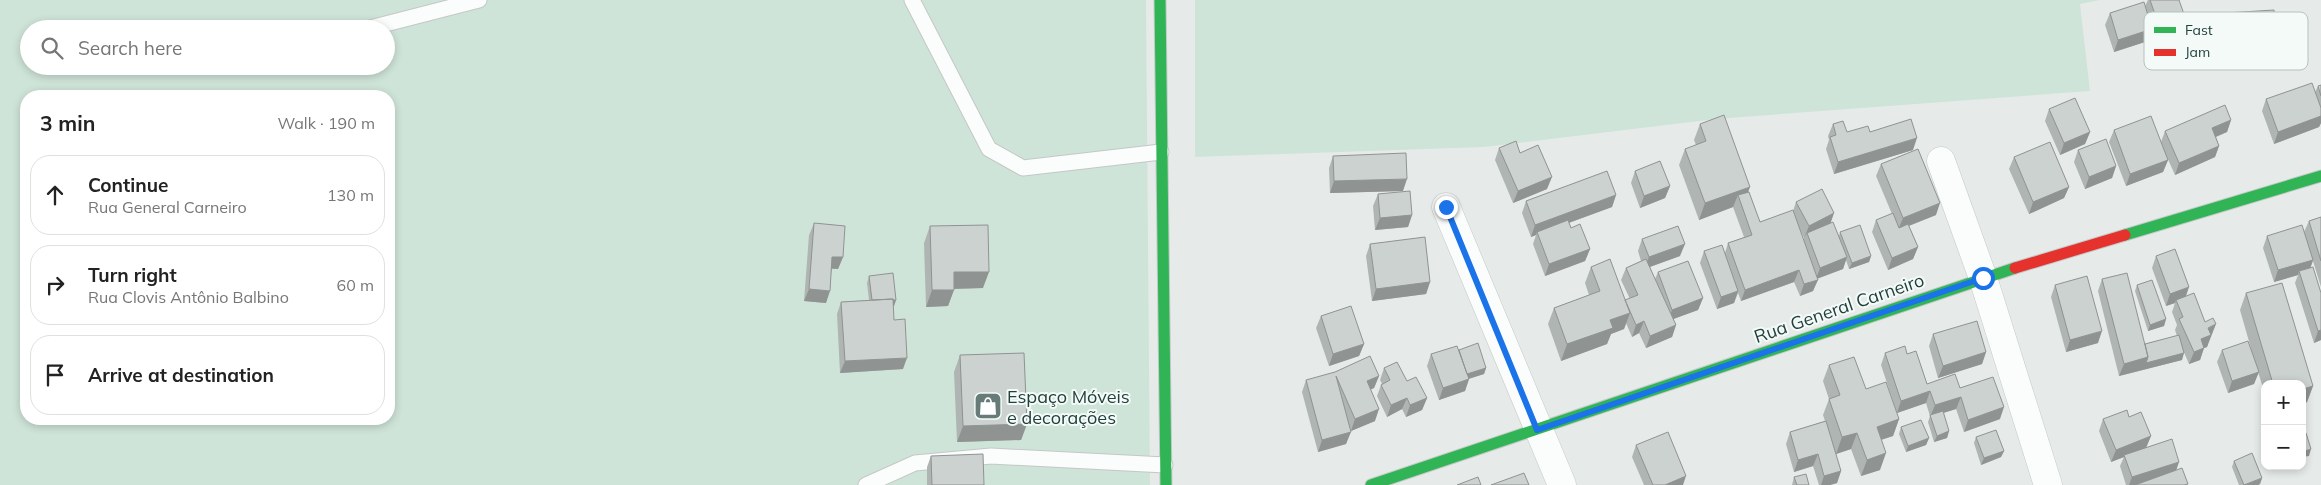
<!DOCTYPE html>
<html lang="en">
<head>
<meta charset="utf-8">
<style>
	body { margin:0; font-family:Mulish,sans-serif; background:#f6f6f6; color:#222 }
	.controls { position:absolute; right:15px; bottom:15px; display:grid; overflow:hidden; border-radius:10px; box-shadow:0 2px 8px #0003 }
	.controls button { width:45px; height:45px; display:grid; place-items:center; padding:0; border:0; border-bottom:1px solid #e0e0e0; background:#fff; color:#222; font:25px sans-serif }
	.stop { position:absolute; width:15px; height:15px; margin:-11px; border:4px solid #1a73e8; border-radius:50%; background:#fff }
	.stop.end { background:#1a73e8; border-color:#fff; box-shadow:0 1px 5px #0008 }
	.list { margin:0; padding:0; list-style:none }
	h2 { display:flex; justify-content:space-between; align-items:center; height:65px; margin:0; padding:0 20px; font-size:21px }
	h2 small { font-size:16px; font-weight:400; color:#767676 }
	.list li { display:grid; grid-template-columns:32px 1fr auto; gap:15px; align-items:center; box-sizing:border-box; height:80px; margin:0 10px 10px; padding:0 10px; border:1px solid #e0e0e0; border-radius:20px }
	.list b { display:block; font-size:19px; white-space:nowrap }
	.list p { margin:0; font-size:16px; white-space:nowrap; color:#767676 }
	.list em { font-size:16px; font-style:normal; color:#767676 }
	.icon { flex:none; width:28px; height:28px; fill:none; stroke:currentColor; stroke-width:2; stroke-linecap:round; stroke-linejoin:round }
	.map { position:relative; flex:none; width:2321px; height:485px; overflow:hidden }
	.search { position:absolute; background:#fff; box-shadow:0 2px 8px #0003; left:20px; top:20px; width:375px; height:55px; display:flex; align-items:center; gap:12px; box-sizing:border-box; padding:0 18px; border-radius:28px; color:#767676; font-size:19px }
	.panel { position:absolute; background:#fff; box-shadow:0 2px 8px #0003; left:20px; top:90px; width:375px; height:335px; border-radius:20px }
	.map>svg:first-child { display:block }
	.green { fill:#cfe4d8; fill-rule:evenodd }
	.lines { fill:none; stroke-linecap:round; stroke-linejoin:round }
	.lane-casing { stroke:#c3c8c6; stroke-width:17 }
	.street-casing { stroke:#c3c8c6; stroke-width:29 }
	.fast-casing { stroke:#c1c9c7; stroke-width:13 }
	.jam-casing { stroke:#c1c9c7; stroke-width:13 }
	.lane { stroke:#fbfcfc; stroke-width:15 }
	.street { stroke:#fbfcfc; stroke-width:28 }
	.fast { stroke:#30b455; stroke-width:11 }
	.jam { stroke:#e5322d; stroke-width:11 }
	.wall { fill:#afb5b3; fill-rule:evenodd }
	.shaded-wall { fill:#8f9392 }
	.building { fill:#ccd2d0; stroke:#8f9392 }
	.route { stroke:#1a73e8; stroke-width:6 }
	.labels { text-anchor:middle; dominant-baseline:central; stroke-width:4; stroke-linejoin:round; paint-order:stroke }
	.street-label { font-size:18px; fill:#22403c; stroke:#f4faf8 }
	.poi-label { font-size:18px; fill:#22403c; stroke:#f4faf8; text-anchor:start }
	.key { fill:#f4faf8; stroke:#b5c2c0; stroke-width:1 }
	.key-label { font-size:14px; fill:#22403c }
</style>
</head>
<body>
<div class="map">
<svg width="2321" height="485" viewBox="0 0 2321 485">
	<rect width="100%" height="100%" fill="#e6ebe9"/>
	<!-- green -->
	<path class="green" d="M0,0H1146L1150,485H0ZM29,29H386V66H29ZM26,96H389V419H26Z
		M1195,0H2100L2080,4L2090,91L1716,119L1484,147L1195,157Z"/>
	<g class="lines">
		<defs>
			<path id="lane" d="M912,0L989,149L1023,168L1161,152
				M366,29L479,0
				M866,485L915,463L991,456L1165,465"/>
			<path id="street" d="M1941,161L1983,278L2048,485
				M1446,207L1562,485"/>
			<path id="fast" d="M1160,0L1166,485
				M2125,235L2321,176
				M1371,485L2015,268"/>
			<path id="jam" d="M2015,268L2125,235"/>
		</defs>
		<!-- lane casing -->
		<use href="#lane" class="lane-casing"/>
		<!-- street casing -->
		<use href="#street" class="street-casing"/>
		<!-- fast casing -->
		<use href="#fast" class="fast-casing"/>
		<!-- jam casing -->
		<use href="#jam" class="jam-casing"/>
		<!-- lane -->
		<use href="#lane" class="lane"/>
		<!-- street -->
		<use href="#street" class="street"/>
		<!-- fast -->
		<use href="#fast" class="fast"/>
		<!-- jam -->
		<use href="#jam" class="jam"/>
	</g>
	<!-- wall -->
	<path class="wall" d="M2148,0H2179L2186,43L2159,52L2152,31L2148,41L2114,52L2105,25L2110,13L2145,6Z
		M2194,15L2276,46L2272,58L2250,59L2249,52L2192,55L2190,27Z
		M2321,85V123L2319,127L2274,144L2262,111L2266,99L2315,92L2318,86Z
		M2049,109L2090,132L2085,144L2060,155L2045,121Z
		M2231,120L2227,132L2216,137L2219,146L2215,157L2175,175L2162,146L2168,160L2163,172L2126,186L2109,142L2114,130L2161,142L2165,131Z
		M1700,124L1749,192L1760,222L1793,211L1796,202L1831,223L1839,236L1840,232L1871,256L1869,262L1849,269L1846,260L1843,269L1817,279L1813,291L1800,296L1794,282L1741,301L1738,293L1734,303L1717,309L1700,263L1704,251L1725,253L1728,243L1744,237L1733,207L1699,220L1679,165L1685,149L1696,145L1694,140ZM1800,229L1804,238V241Z
		M1833,124L1847,132H1870L1913,150L1834,174L1826,149L1829,140L1828,136Z
		M1499,148L1520,153L1547,189L1513,203L1495,160Z
		M2078,150L2116,166L2112,178L2085,189L2074,162Z
		M1333,156L1403,191L1330,193L1329,168Z
		M2014,157L2069,187L2064,198L2029,214L2009,169Z
		M1881,164L1936,215L1909,226L1918,247L1913,259L1888,270L1872,232L1876,220L1892,214L1876,176Z
		M1635,171L1670,186L1665,198L1640,208L1631,183Z
		M1378,194L1412,215L1408,227L1375,230L1373,206Z
		M1616,195L1612,207L1569,223L1571,228L1590,249L1585,261L1545,276L1533,244L1536,235L1531,237L1522,213L1526,201Z
		M2321,217V287L2313,261L2310,268L2321,340L2314,343L2295,283L2298,275L2274,282L2263,248L2267,236L2304,232L2309,221Z
		M814,223L843,257L838,269H832L826,303L804,301L809,235Z
		M930,226L983,288L954,289L948,306L926,307L924,243Z
		M1642,239L1680,256L1650,267L1655,279L1658,272L1703,298L1698,310L1673,319L1676,325L1672,337L1646,348L1639,333L1632,337L1626,323L1624,329L1611,334L1607,344L1561,361L1548,324L1554,308L1589,295L1585,283L1591,267L1625,301L1630,299L1621,280L1626,268L1641,261L1638,251Z
		M1370,244L1430,282L1426,294L1372,301L1366,256Z
		M2156,256L2186,296L2211,336L2210,337L2207,347L2204,348L2200,360L2189,364L2183,350L2182,360L2119,376L2098,291L2102,279L2145,344L2177,336L2175,330L2177,325L2172,312L2175,303L2166,306L2152,268Z
		M869,276L896,300L894,306H893L894,320L903,369L840,373L837,314L841,302L869,300L867,283Z
		M2055,285L2098,343L2066,352L2051,297Z
		M2137,285L2166,319L2164,326L2148,331L2135,291Z
		M2246,293L2313,386L2307,402L2305,403L2302,410V384H2265V394L2258,372L2254,384L2228,393L2217,362L2222,350L2254,359L2240,310Z
		M1321,316L1364,344L1359,356L1329,366L1316,328Z
		M1933,334L1986,352L1982,364L1938,378L1929,346Z
		M1459,350L1486,368L1484,374L1469,379L1465,391L1439,400L1427,366L1431,354Z
		M1885,353L1907,354L1927,384L1960,388L2000,419L1964,432L1956,409L1943,413L1949,431L1947,438L1934,442L1928,422L1930,416L1926,403L1897,413L1881,365Z
		M960,355L1027,424L1021,440L957,442L954,372Z
		M1829,365L1866,389L1899,419L1893,436L1881,440L1880,470L1861,476L1851,449L1836,454L1841,471L1837,483L1830,485H1819L1813,466L1794,472L1786,444L1790,432L1825,421L1823,415L1829,399L1823,381Z
		M1384,368L1407,381L1427,398L1422,410L1406,417L1402,409L1387,417L1377,396L1381,385L1382,384L1380,380Z
		M1379,376L1374,388L1371,389L1375,421L1351,431L1350,428L1346,444L1318,452L1302,392L1306,380Z
		M2129,417L2151,436L2146,447L2176,470L2188,484L2187,485H2126L2120,466L2124,457L2111,462L2099,431L2103,419Z
		M1901,427L1929,438L1926,445L1906,452L1899,434Z
		M1976,437L2004,451L2001,457L1981,465L1974,443Z
		M1636,445L1683,485H1644L1632,457Z
		M931,456L984,485H927V467Z
		M2234,461L2262,478L2260,484L2258,485H2239L2232,467Z
		M1794,477L1809,485H1792Z"/>
	<!-- shaded-wall -->
	<path class="shaded-wall" d="M2152,29L2148,41L2114,52L2118,40Z
		M2190,31L2186,43L2159,52L2164,40Z
		M2254,40L2249,52L2192,55L2196,44Z
		M2276,46L2272,58L2250,59L2254,47Z
		M2321,116V123L2319,127L2274,144L2278,132Z
		M2231,120L2227,132L2208,140L2212,128Z
		M2090,132L2085,144L2060,155L2064,143Z
		M1917,138L1913,150L1834,174L1838,162Z
		M2219,146L2215,157L2175,175L2179,163Z
		M2168,160L2163,172L2126,186L2130,174Z
		M2116,166L2112,178L2085,189L2089,177Z
		M1552,177L1547,189L1513,203L1518,191Z
		M1407,179L1403,191L1330,193L1334,181Z
		M1670,186L1665,198L1640,208L1644,196Z
		M1750,187L1744,203L1738,195L1733,207L1699,220L1705,203Z
		M2069,187L2064,198L2029,214L2033,202Z
		M1616,195L1612,207L1538,234L1537,232L1536,235L1531,237L1535,225Z
		M1940,203L1936,215L1898,230L1903,218Z
		M1834,213L1830,225L1807,233L1804,238L1809,226Z
		M1412,215L1408,227L1375,230L1380,218Z
		M1685,244L1680,256L1644,269L1649,257Z
		M1918,247L1913,259L1888,270L1892,258Z
		M1590,249L1585,261L1545,276L1549,264Z
		M1871,256L1869,262L1849,269L1852,263Z
		M832,257H843L838,269L828,268Z
		M1847,257L1843,269L1816,279L1820,268Z
		M2313,260L2309,272L2299,271L2298,275L2274,282L2278,270Z
		M1799,270L1794,282L1741,301L1745,290Z
		M954,272H989L983,288L948,289Z
		M1818,280L1813,291L1800,296L1804,284Z
		M1430,282L1426,294L1372,301L1376,289Z
		M2189,287L2185,299L2176,300L2175,303L2166,306L2170,294Z
		M809,289L830,291L826,303L804,301Z
		M932,290H954L948,306L926,307Z
		M1738,291L1734,303L1717,309L1721,297Z
		M1703,298L1698,310L1668,321L1672,310Z
		M896,300L894,306L871,310L873,303Z
		M1630,313L1624,329L1611,334L1607,344L1561,361L1567,344L1610,320Z
		M2166,319L2164,326L2148,331L2150,325Z
		M1644,321L1639,333L1632,337L1636,325Z
		M2216,324L2207,347L2196,351L2201,339L2208,328Z
		M1676,325L1672,337L1646,348L1650,336Z
		M2321,330V340L2314,343L2318,331Z
		M2102,331L2098,343L2066,352L2070,340Z
		M1364,344L1359,356L1329,366L1333,354Z
		M2204,348L2200,360L2189,364L2194,352Z
		M1986,352L1982,364L1938,378L1943,366Z
		M2184,353L2182,360L2119,376L2124,364L2148,357Z
		M907,358L903,369L840,373L845,361Z
		M1486,368L1484,374L1461,381L1463,375Z
		M2259,372L2254,384L2228,393L2232,381Z
		M1379,376L1374,388L1363,393L1367,381Z
		M1469,379L1465,391L1439,400L1443,388Z
		M2313,386L2307,402L2305,403L2302,410L2303,389Z
		M1930,391L1926,403L1897,413L1901,401Z
		M1961,397L1956,409L1930,417L1935,405Z
		M1407,398L1402,409L1387,417L1391,405Z
		M1427,398L1422,410L1406,417L1410,405Z
		M2004,407L2000,419L1964,432L1968,420Z
		M1379,409L1375,421L1351,431L1355,419Z
		M1899,419L1893,436L1871,443L1877,427Z
		M1027,424L1021,440L957,442L963,426Z
		M1949,431L1947,438L1934,442L1937,436Z
		M1351,432L1346,444L1318,452L1322,440Z
		M1857,433L1851,449L1836,454L1842,437Z
		M2151,436L2146,448L2124,455V457L2111,462L2116,450Z
		M1929,438L1926,445L1906,452L1908,446Z
		M2311,449L2309,456L2302,457V452Z
		M2004,451L2001,457L1981,465L1984,458Z
		M1886,453L1880,470L1861,476L1867,460Z
		M1818,454L1813,466L1794,472L1798,460Z
		M2179,462L2175,474L2141,485H2129L2132,477Z
		M1841,471L1837,483L1830,485H1821L1824,476Z
		M1686,476L1683,485H1665Z
		M2262,478L2260,484L2258,485H2245Z"/>
	<!-- building -->
	<path class="building" d="M2150,0H2179L2190,31L2164,40Z
		M2144,2L2152,29L2118,40L2110,13Z
		M2274,10L2276,46L2254,47V40L2196,44L2194,15Z
		M2312,83L2321,108V116L2278,132L2266,99Z
		M2321,85V96L2318,86Z
		M2075,98L2090,132L2064,143L2049,109Z
		M2225,105L2231,120L2212,128L2219,146L2179,163L2165,131Z
		M1724,115L1750,187L1705,203L1685,149L1706,141L1700,124Z
		M2151,116L2168,160L2130,174L2114,130Z
		M1911,119L1917,138L1838,162L1830,137L1836,135L1833,124L1843,121L1847,132L1868,126L1870,132Z
		M2106,139L2116,166L2089,177L2078,150Z
		M1516,141L1520,153L1538,145L1552,177L1518,191L1499,148Z
		M2050,142L2069,187L2033,202L2014,157Z
		M1918,149L1940,203L1903,218L1881,164Z
		M1406,153L1407,179L1334,181L1333,156Z
		M1660,161L1670,186L1644,196L1635,171Z
		M1607,171L1616,195L1535,225L1526,201Z
		M1822,189L1834,213L1809,226L1796,202Z
		M1410,191L1412,215L1380,218L1378,194Z
		M1749,192L1760,222L1793,210L1818,280L1804,284L1799,270L1745,290L1728,243L1752,235L1738,195Z
		M1893,213L1899,228L1908,224L1918,247L1892,258L1876,220Z
		M2321,217V261L2309,221Z
		M1568,220L1571,228L1580,224L1590,249L1549,264L1537,232Z
		M1833,222L1847,257L1820,268L1807,233Z
		M814,223L845,226L843,257H832L830,291L809,289Z
		M988,225L989,272H954V290H932L930,226Z
		M1860,225L1871,256L1852,263L1840,232Z
		M2302,225L2313,260L2278,270L2267,236Z
		M1678,226L1685,244L1649,257L1642,239Z
		M1425,237L1430,282L1376,289L1370,244Z
		M1722,245L1738,291L1721,297L1704,251Z
		M2175,249L2189,287L2170,294L2156,256Z
		M1610,259L1630,313L1610,320L1613,328L1567,344L1554,308L1600,291L1591,267Z
		M1646,259L1676,325L1650,336L1644,321L1636,325L1625,300L1638,295L1626,268Z
		M1688,261L1703,298L1672,310L1658,272Z
		M2313,267L2321,293V330L2318,331L2299,271Z
		M893,273L896,300H893V299L872,300L869,276Z
		M2127,273L2148,357L2124,364L2102,279Z
		M2087,276L2102,331L2070,340L2055,285Z
		M2152,280L2166,319L2150,325L2137,285Z
		M2282,283L2313,386L2303,389L2306,399L2302,401V384H2273L2246,293Z
		M2194,293L2205,322L2213,318L2216,324L2208,328L2211,335L2201,339L2204,348L2194,352L2179,319L2183,317L2176,300Z
		M893,299L894,320L905,319L907,358L845,361L841,302Z
		M1351,306L1364,344L1333,354L1321,316Z
		M1977,321L1986,352L1943,366L1933,334Z
		M2179,335L2184,353L2146,363L2148,357L2145,344Z
		M2248,341L2259,372L2232,381L2222,350Z
		M1478,343L1486,368L1467,374L1459,350Z
		M1457,346L1469,379L1443,388L1431,354Z
		M1905,346L1907,354L1916,351L1927,384L1955,374L1960,388L1993,377L2004,407L1968,420L1961,397L1935,405L1930,391L1901,401L1885,353Z
		M1024,353L1027,424L963,426L960,355Z
		M1370,356L1379,376L1367,381L1379,409L1355,419L1336,376L1351,432L1322,440L1306,380L1335,372Z
		M1854,357L1866,389L1886,382L1899,419L1877,427L1886,453L1867,460L1857,433L1842,437L1829,399L1840,395L1829,365Z
		M1397,362L1407,381L1416,377L1427,398L1410,405L1407,398L1391,405L1381,385L1390,380L1384,368Z
		M2127,410L2129,417L2141,412L2151,436L2116,450L2103,419Z
		M1943,411L1949,431L1937,436L1930,415Z
		M1921,420L1929,438L1908,446L1901,427Z
		M1826,421L1841,471L1824,476L1818,454L1798,460L1790,432Z
		M1996,430L2004,451L1984,458L1976,437Z
		M1668,432L1686,476L1665,485H1653L1636,445Z
		M2306,433L2311,449L2302,452V434Z
		M2172,439L2179,462L2132,477L2124,455Z
		M2252,453L2262,478L2244,485L2234,461Z
		M983,454L984,485H932L931,456Z
		M2182,468L2188,484L2184,485H2135Z
		M1524,473L1529,485H1491Z
		M1806,474L1809,485H1797L1794,477Z
		M1478,477L1481,485H1457Z"/>
	<g class="lines">
		<!-- route -->
		<path class="route" d="M1446,207L1537,430L1983,278"/>
	</g>
	<!-- icons -->
	<defs>
		<symbol id="shop-square" viewBox="-11 -11 22 22"><rect x="-9" y="-9" width="18" height="18" rx="4" fill="#677c79" stroke="#f4faf8"/><path d="M-5-2.5h2.3a2.7 3.5 0 0 1 5.4 0H5L5.5 6h-11ZM-1.5-2.5h3a1.5 2.3 0 0 0-3 0Z" fill="#fff"/></symbol>
	</defs>
	<g fill-rule="evenodd">
		<use href="#shop-square" x="972" y="390" width="32" height="32"/>
	</g>
	<g class="labels">
		<!-- street labels -->
		<g class="street-label">
			<text transform="translate(1839 308) rotate(-19)">Rua General Carneiro</text>
		</g>
		<!-- poi labels -->
		<g class="poi-label">
			<text x="1007" y="396">Espaço Móveis<tspan x="1007" dy="21">e decorações</tspan></text>
		</g>
	</g>
	<!-- legend -->
	<rect x="2144" y="12" width="164" height="58" rx="8" class="key"/>
	<rect x="2154" y="27" width="22" height="6" fill="#30b455"/>
	<rect x="2154" y="49" width="22" height="7" fill="#e5322d"/>
	<g class="key-label">
		<text x="2185" y="35">Fast</text>
		<text x="2185" y="57">Jam</text>
	</g>
</svg>
<div class="controls">
<button>+</button>
<button>−</button>
</div>
<div class="stop" style="left:1983px;top:278px"></div>
<div class="stop end" style="left:1446px;top:207px"></div>
<div class="search"><svg class="icon" aria-label="search" viewBox="0 0 24 24"><circle cx="10" cy="10" r="6"/><path d="M15 15l6 6"/></svg>Search here</div>
<section class="panel">
<h2>3 min<small>Walk · 190 m</small></h2>
<ul class="list">
<li><svg class="icon" aria-label="ahead" viewBox="0 0 24 24"><path d="M12 20V5M6 11l6-6 6 6"/></svg><div><b>Continue</b><p>Rua General Carneiro</p></div><em>130 m</em></li>
<li><svg class="icon" aria-label="right" viewBox="0 0 24 24"><path d="M7 20v-9h11M14 6l5 5-5 5"/></svg><div><b>Turn right</b><p>Rua Clovis Antônio Balbino</p></div><em>60 m</em></li>
<li><svg class="icon" aria-label="arrive" viewBox="0 0 24 24"><path d="M6 21V4h12l-3 4 3 4H6"/></svg><div><b>Arrive at destination</b></div></li>
</ul>
</section>
</div>
</body>
</html>
